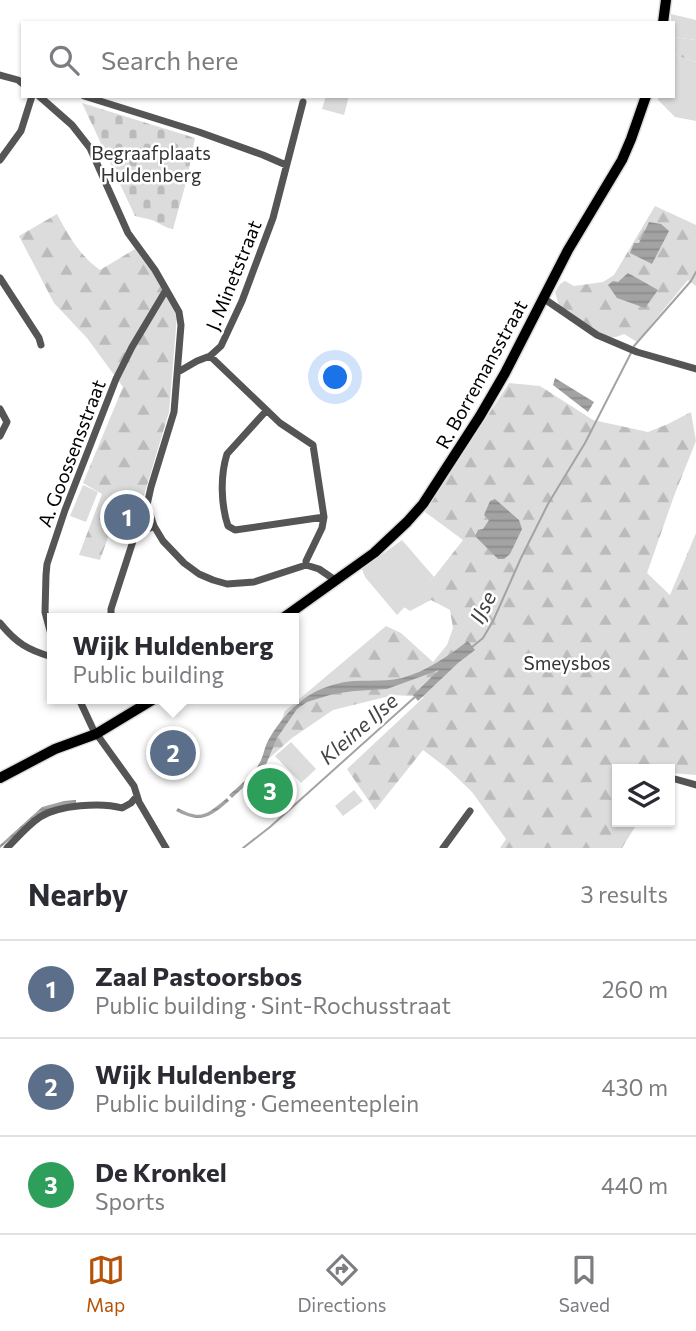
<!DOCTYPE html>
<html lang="en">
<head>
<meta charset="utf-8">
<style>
	body { margin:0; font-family:Commissioner,sans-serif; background:#f7f7f7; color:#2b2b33 }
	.controls { position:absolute; right:21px; bottom:21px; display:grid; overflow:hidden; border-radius:0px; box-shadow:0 2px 5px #0004 }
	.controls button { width:63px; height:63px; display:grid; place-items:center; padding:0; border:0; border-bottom:2px solid #e1e1e2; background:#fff; color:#2b2b33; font:35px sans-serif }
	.you { position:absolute; left:336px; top:378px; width:24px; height:24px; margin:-18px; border:5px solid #fff; border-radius:50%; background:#1a73e8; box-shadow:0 0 0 10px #1a73e833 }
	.badge { display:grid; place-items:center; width:46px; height:46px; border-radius:50%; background:#b45309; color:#fff; font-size:23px; font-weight:700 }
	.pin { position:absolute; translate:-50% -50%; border:4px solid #fff; box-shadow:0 2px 7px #0006 }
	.popup { position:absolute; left:47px; top:613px; width:252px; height:91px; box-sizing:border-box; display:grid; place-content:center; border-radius:0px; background:#fff; filter:drop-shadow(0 2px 5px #0005); font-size:23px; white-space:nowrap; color:#7c7c81 }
	.popup b { font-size:26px; color:#2b2b33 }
	.popup::after { content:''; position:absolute; left:50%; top:100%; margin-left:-14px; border:14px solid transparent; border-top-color:#fff }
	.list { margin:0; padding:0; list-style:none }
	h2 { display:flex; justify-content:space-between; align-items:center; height:91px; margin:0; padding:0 28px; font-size:30px }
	h2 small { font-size:23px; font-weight:400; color:#7c7c81 }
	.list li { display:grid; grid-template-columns:46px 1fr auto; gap:21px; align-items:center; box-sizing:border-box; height:98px; padding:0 28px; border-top:2px solid #e1e1e2 }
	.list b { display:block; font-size:26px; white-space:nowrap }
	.list p { margin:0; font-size:23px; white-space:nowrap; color:#7c7c81 }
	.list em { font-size:23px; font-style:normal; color:#7c7c81 }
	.icon { flex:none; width:38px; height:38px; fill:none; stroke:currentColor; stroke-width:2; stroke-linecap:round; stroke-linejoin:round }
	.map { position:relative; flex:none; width:696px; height:848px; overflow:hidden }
	.search { position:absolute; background:#fff; box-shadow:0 2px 5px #0004; left:21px; right:21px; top:21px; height:77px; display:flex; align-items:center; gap:18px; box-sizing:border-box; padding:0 24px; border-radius:0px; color:#7c7c81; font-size:26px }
	.sheet { height:385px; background:#fff }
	nav { display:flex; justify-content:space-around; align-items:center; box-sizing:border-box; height:98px; border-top:2px solid #e1e1e2; background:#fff; font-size:19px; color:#7c7c81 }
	nav a { display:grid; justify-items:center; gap:4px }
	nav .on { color:#b45309 }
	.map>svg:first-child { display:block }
	.green { fill:#dcdcdc }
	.forest { fill:url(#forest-firs) }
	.cemetery { fill:url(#cemetery-stones) }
	.water { fill:url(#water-rules) }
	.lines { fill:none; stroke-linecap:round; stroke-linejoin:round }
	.stream { stroke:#a3a3a3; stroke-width:2 }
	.major-casing { stroke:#dbdbdb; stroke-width:13 }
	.minor { stroke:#555; stroke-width:7 }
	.major { stroke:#000; stroke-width:10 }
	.labels { text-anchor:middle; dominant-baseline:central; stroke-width:5; stroke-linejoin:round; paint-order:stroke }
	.park-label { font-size:19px; fill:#333; stroke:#fff }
	.street-label { font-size:19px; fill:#000; stroke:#fff }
	.water-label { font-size:21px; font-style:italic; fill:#444; stroke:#fff }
</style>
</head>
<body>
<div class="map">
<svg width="696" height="848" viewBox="0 0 696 848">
	<defs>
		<pattern id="forest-firs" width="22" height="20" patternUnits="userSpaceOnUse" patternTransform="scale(1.75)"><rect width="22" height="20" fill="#dcdcdc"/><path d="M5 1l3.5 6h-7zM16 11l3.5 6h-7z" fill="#bbb"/></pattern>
		<pattern id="cemetery-stones" width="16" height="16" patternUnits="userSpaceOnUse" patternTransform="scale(1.75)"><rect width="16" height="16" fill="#dcdcdc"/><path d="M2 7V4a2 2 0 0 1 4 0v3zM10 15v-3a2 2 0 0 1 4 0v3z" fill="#bbb"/></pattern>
		<pattern id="water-rules" width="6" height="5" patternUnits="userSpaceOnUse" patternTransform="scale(1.75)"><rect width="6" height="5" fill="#a3a3a3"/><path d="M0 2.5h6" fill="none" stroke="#8b8b8b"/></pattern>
	</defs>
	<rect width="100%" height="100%" fill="#fff"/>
	<!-- green -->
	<path class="green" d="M671,14L696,20V40L673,37V23H671Z
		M675,55L696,62V121L675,117L658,100L659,96H673V60Z
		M326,96H349L344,115L322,109Z
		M83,485L98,492L86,522L70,516Z
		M402,540L434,577L397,615L365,577L362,569Z
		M291,742L316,769L301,783L275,756Z
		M354,790L363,801L343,816L335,806Z"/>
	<!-- forest -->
	<path class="forest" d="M673,37L696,40V62L675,55L673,60Z
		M655,206L696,225V286L688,280L637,342L624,334L616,337L608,338L559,306L555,292L560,284L565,281L574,286L603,282L614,275Z
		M57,214C68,235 80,256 100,270L135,249L153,273L177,316L169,412L139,512L118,509L100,560L79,555L102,494L83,483L123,387L87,338L54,303L19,236Z
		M509,383L540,386L593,420L648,432L668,424L691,412L696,441L674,496L647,573L670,595L696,533V775L670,773V769H617V822H638L622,848H500L506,839L472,792L448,769L423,750L375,810L347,769L424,697L394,695L333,710L292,738L265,762L285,711L386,626L401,633L433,662L447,645L453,628L450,610L431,600L410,611L404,607L434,577L463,540L425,512Z"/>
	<!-- cemetery -->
	<path class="cemetery" d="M82,103L195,138L187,179L173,229L168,228L152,220L135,216Z"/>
	<!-- water -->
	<path class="water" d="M649,222L661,224L669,231L652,264L630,253L634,243H639Z
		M628,273L658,290L645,308L617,298L608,285L613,281L618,282Z
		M555,378L594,402L588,412L553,385Z
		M495,499L519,520L522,529L510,554L504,559H498L475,536L478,530L483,529L489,520L484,515L490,501Z
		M468,641L475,650L458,663L418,701L413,695L439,670L387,689L354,691L333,694L307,702L297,709L277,738L265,767L232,798L229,795C239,786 252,776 259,764C264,756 264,747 269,739C279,721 295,703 313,693C326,686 340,682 354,681C370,680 387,682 402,678C427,671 448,656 468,641Z
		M227,798L229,801C209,818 201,824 176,811L178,808C202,821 207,814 227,798Z
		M76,800V804L30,823L0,848V845L42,807L64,801Z"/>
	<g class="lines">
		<!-- stream -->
		<path class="stream" d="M634,346L691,281L696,272
			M472,647L483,638L493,621L521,558L548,504L585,443L632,351
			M243,848L270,827L416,696"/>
		<defs>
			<path id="major" d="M663,23L666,0
				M283,618L374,553L407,522L423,504L480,416L505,373L568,250L622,160L631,139L646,96
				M0,778L55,749L96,734L154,699"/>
		</defs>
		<!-- major casing -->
		<use href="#major" class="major-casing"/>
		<!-- minor -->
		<path class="minor" d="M0,75L18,80L23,84
			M39,96L72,125L90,148L128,233L155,270L179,312L181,325L174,412L151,487L147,505L154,526L163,541L184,563L199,574L213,580L227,584L254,582L306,565L319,569L335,580
			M84,96L199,132L263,155L286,165
			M0,160L21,131L32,96
			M0,278L39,338L41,345
			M543,298L597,335L637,352L696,369
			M210,356L280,423L313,445L324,517L322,528L306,561V565
			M178,372L197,361L210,356L221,346L242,301L273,218L303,102
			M0,409L7,422L0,436
			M266,411L227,454C220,476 221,505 228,526L235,530L324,517
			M111,618V609L134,538L139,533L154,526
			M0,623C16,643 28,650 52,657
			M52,638L45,612L46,575L47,564L65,510L116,379L132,347L166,290
			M79,699L93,729L134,786L139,802L166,848
			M675,779L696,785
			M7,848C17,838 28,825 40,817C59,805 101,802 122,808L131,803L137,796
			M443,848L470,811"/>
		<!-- major -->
		<use href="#major" class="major"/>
	</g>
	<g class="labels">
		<!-- park labels -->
		<g class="park-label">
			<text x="151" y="152">Begraafplaats<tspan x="151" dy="22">Huldenberg</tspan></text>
			<text x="567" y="662">Smeysbos</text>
		</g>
		<!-- street labels -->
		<g class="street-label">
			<text transform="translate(233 275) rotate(-68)">J. Minetstraat</text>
			<text transform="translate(481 374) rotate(-61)">R. Borremansstraat</text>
			<text transform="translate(71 453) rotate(-69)">A. Goossensstraat</text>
		</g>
		<!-- water labels -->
		<g class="water-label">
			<text transform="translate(482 607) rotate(-64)">IJse</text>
			<text transform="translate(358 728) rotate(-41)">Kleine IJse</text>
		</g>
	</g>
</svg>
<div class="controls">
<button><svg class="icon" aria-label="layers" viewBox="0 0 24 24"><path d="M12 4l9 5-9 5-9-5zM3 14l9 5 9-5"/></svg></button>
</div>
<div class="you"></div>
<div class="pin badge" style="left:127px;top:517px;background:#5c6f8a">1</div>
<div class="pin badge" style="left:173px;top:753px;background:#5c6f8a">2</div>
<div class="popup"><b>Wijk Huldenberg</b>Public building</div>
<div class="pin badge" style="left:270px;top:791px;background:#2e9e5b">3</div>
<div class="search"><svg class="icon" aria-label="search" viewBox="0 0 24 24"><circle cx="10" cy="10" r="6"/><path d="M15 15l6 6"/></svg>Search here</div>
</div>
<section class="sheet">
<h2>Nearby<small>3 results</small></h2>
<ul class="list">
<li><span class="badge" style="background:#5c6f8a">1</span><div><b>Zaal Pastoorsbos</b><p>Public building · Sint-Rochusstraat</p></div><em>260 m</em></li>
<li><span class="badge" style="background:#5c6f8a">2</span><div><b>Wijk Huldenberg</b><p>Public building · Gemeenteplein</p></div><em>430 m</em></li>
<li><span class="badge" style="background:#2e9e5b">3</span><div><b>De Kronkel</b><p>Sports</p></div><em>440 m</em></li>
</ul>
</section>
<nav>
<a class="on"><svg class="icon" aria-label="map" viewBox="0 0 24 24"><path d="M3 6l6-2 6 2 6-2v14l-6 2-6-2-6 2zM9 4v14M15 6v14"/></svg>Map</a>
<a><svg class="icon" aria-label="directions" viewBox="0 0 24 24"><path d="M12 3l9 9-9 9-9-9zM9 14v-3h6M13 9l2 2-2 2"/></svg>Directions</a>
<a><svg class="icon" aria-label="saved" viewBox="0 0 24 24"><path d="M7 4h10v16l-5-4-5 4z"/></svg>Saved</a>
</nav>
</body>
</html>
